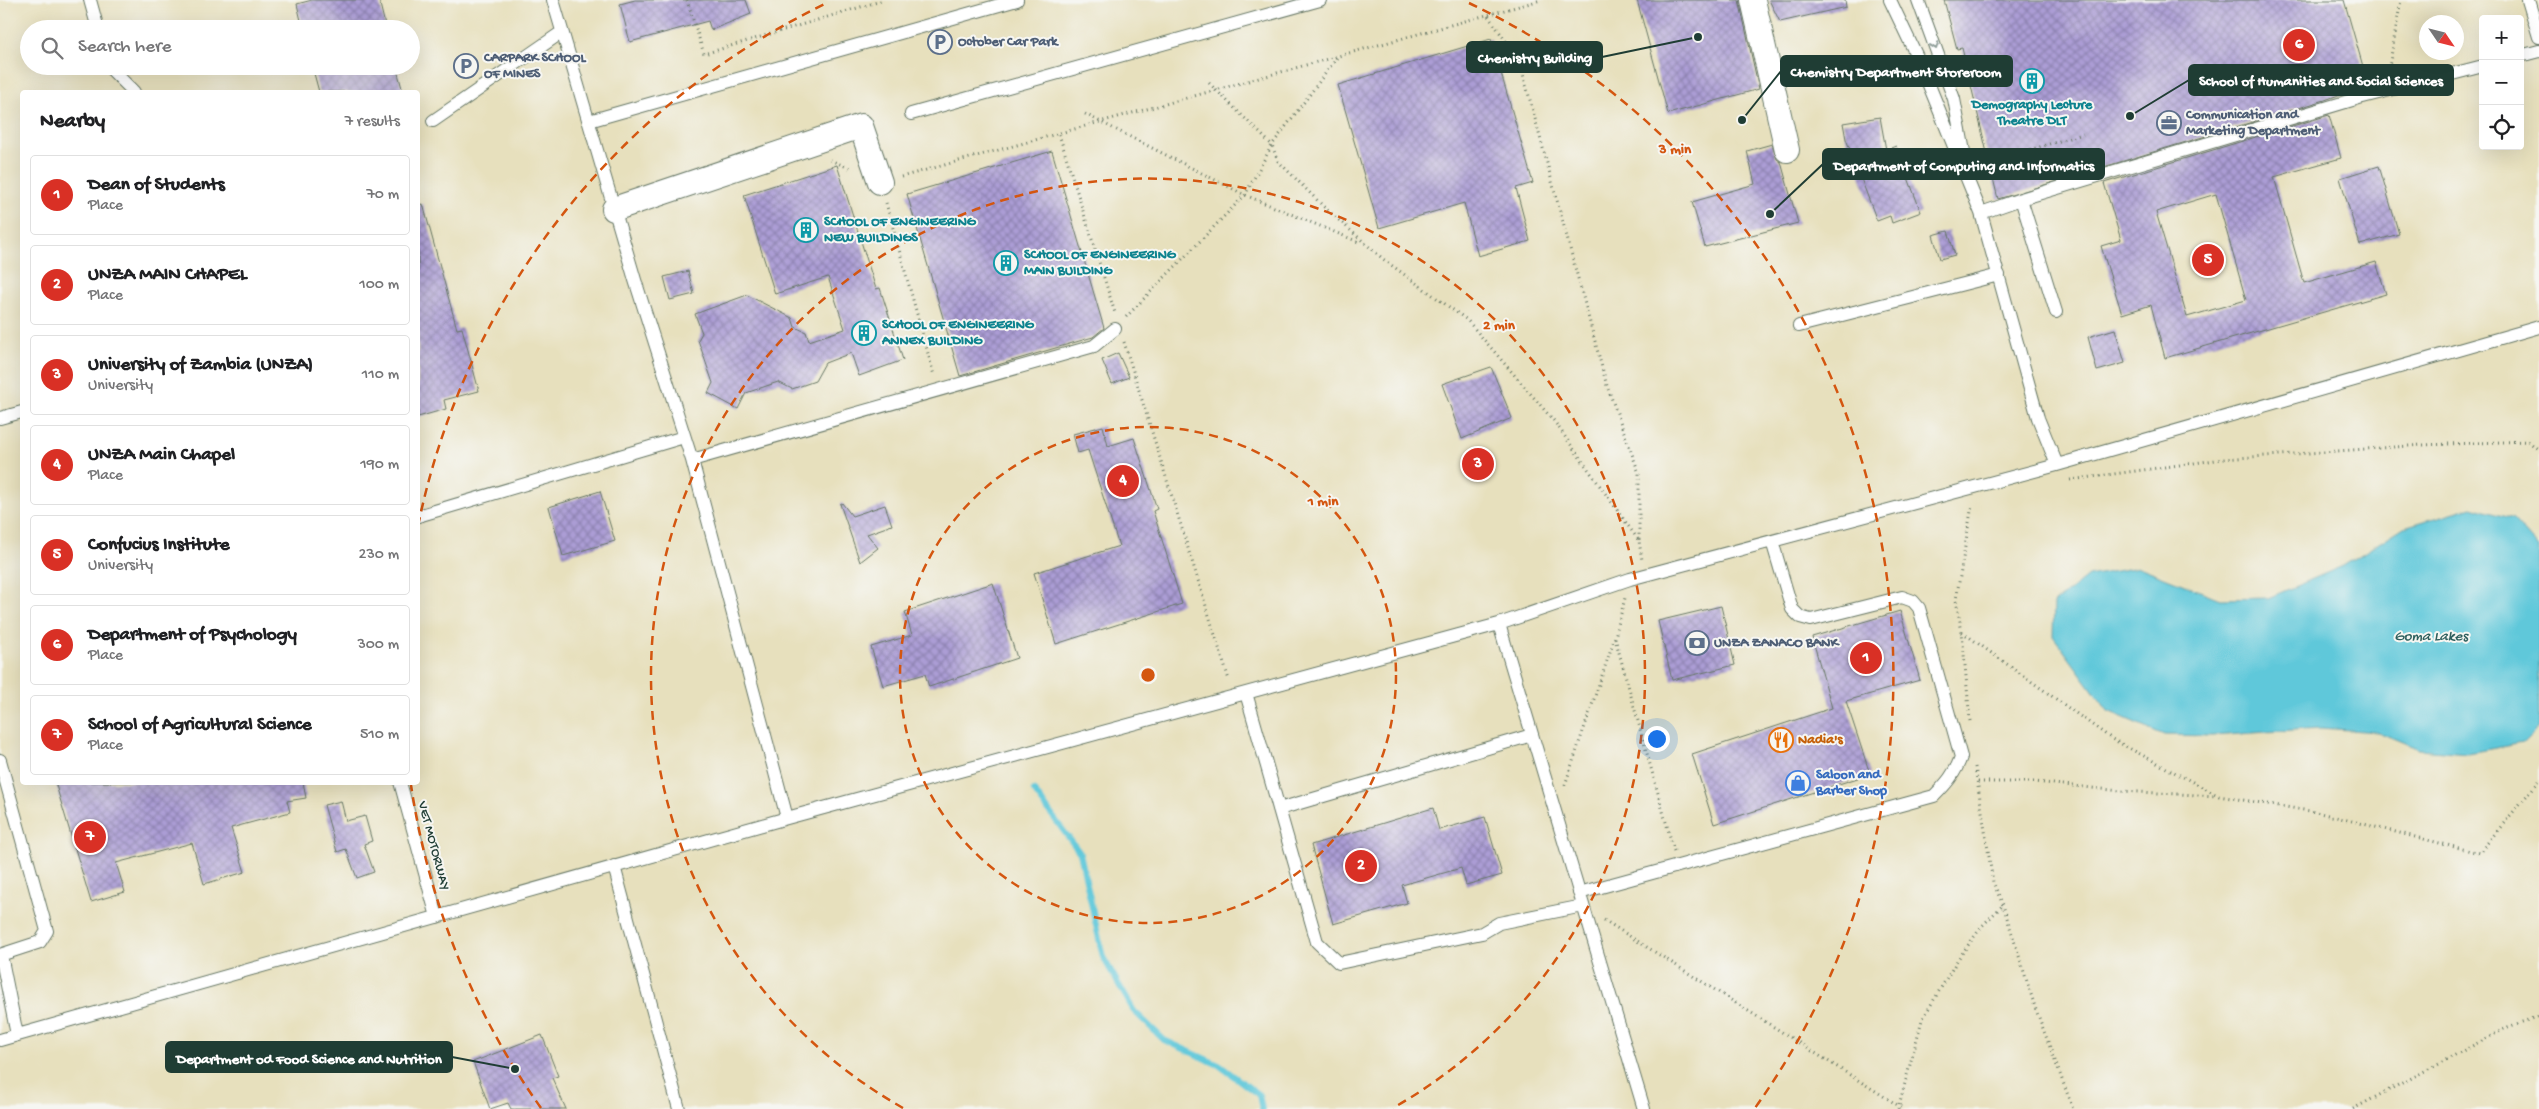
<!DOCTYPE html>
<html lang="en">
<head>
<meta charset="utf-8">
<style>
	body { margin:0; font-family:"Gochi Hand",sans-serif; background:#f2f2f2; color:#202124 }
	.controls { position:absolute; right:15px; top:15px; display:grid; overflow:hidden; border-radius:5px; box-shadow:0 5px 20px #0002 }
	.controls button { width:45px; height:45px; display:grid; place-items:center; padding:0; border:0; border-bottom:1px solid #e0e0e0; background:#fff; color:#202124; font:25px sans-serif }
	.compass { position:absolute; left:2419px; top:15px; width:45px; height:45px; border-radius:50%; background:#fff; box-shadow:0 5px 20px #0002; rotate:125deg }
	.you { position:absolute; left:1656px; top:738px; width:18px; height:18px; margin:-12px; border:4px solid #fff; border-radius:50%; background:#1a73e8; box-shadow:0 0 0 8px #1a73e833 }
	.badge { display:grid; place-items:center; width:32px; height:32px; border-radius:50%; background:#d93025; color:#fff; font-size:16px; font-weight:700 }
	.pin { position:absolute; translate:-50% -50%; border:2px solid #fff; box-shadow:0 1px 5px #0006 }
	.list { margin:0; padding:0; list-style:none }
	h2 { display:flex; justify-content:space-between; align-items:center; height:65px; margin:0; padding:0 20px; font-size:21px }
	h2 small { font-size:16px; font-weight:400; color:#757577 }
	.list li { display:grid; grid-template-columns:32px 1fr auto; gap:15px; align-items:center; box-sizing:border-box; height:80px; margin:0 10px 10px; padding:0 10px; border:1px solid #e0e0e0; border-radius:5px }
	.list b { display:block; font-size:19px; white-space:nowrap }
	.list p { margin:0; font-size:16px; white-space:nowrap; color:#757577 }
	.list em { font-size:16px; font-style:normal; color:#757577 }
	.icon { flex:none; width:28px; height:28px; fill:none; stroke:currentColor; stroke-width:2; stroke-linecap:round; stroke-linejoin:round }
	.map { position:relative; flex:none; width:2539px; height:1109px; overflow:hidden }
	.search { position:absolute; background:#fff; box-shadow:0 5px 20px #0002; left:20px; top:20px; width:400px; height:55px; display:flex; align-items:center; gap:12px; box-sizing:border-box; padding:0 18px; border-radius:28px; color:#757577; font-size:19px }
	.panel { position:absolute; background:#fff; box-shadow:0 5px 20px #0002; left:20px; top:90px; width:400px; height:695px; border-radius:5px }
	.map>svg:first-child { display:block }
	.water { fill:#5ec8da; stroke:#3e8287 }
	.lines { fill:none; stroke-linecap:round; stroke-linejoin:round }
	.stream { stroke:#5ec8da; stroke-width:6 }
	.building { fill:url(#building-cross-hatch); fill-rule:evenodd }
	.service-casing { stroke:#657664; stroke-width:14 }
	.minor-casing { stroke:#657664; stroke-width:26 }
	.path { stroke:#657664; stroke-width:3; stroke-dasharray:1 4; stroke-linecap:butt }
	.service { stroke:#fff; stroke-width:12 }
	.minor { stroke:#fff; stroke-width:24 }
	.oneway { stroke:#8f9e9a }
	.ring { fill:none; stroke:#d45610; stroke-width:2.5; stroke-dasharray:9 6 }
	.labels { text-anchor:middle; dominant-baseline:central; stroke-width:4; stroke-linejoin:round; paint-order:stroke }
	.service-label { font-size:14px; font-weight:bold; fill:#4e5e75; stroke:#f6f6f2; text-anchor:start }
	.culture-label { font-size:14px; font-weight:bold; fill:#0d838f; stroke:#f6f6f2; text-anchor:start }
	.food-label { font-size:14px; font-weight:bold; fill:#c56008; stroke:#f6f6f2; text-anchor:start }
	.shop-label { font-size:14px; font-weight:bold; fill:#366cbe; stroke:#f6f6f2; text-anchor:start }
	.street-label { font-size:14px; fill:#1f3d34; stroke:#f6f6f2 }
	.water-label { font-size:15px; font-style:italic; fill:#2f605e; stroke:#f6f6f2 }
	.centre { fill:#d45610; stroke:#f6f6f2; stroke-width:2.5 }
	.ring-label { font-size:15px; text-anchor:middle; font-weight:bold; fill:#d45610; stroke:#f6f6f2; stroke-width:4; stroke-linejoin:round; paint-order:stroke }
	.leader { fill:none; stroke:#1f3d34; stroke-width:2 }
	.callout-dot { fill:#1f3d34; stroke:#f6f6f2; stroke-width:2 }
	.callout { fill:#1f3d34; stroke:#1f3d34; stroke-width:2 }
	.callout-label { font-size:15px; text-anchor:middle; font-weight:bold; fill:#fff }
</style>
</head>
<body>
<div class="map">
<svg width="2539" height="1109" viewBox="0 0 2539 1109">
	<defs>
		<pattern id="building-cross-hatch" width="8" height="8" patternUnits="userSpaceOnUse" patternTransform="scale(1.25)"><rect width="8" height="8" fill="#ac9dd5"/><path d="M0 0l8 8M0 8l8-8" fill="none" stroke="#8b81ae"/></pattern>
	</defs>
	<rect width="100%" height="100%" fill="#f6f6f2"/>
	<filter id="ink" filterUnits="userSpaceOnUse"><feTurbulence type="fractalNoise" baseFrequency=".02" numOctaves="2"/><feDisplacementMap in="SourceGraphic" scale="10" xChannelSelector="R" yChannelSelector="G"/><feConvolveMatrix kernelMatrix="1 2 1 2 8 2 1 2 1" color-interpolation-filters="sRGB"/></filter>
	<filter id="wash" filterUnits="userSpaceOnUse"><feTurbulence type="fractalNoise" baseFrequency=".0096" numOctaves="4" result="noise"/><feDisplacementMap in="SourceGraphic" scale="20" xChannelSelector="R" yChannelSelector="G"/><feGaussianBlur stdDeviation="1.12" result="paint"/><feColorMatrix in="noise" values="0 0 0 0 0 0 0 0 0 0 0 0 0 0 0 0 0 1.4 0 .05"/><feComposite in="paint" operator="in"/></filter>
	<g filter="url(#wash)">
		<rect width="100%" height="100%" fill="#e7e0bd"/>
		<!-- water -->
		<path class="water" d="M2472,507L2513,519L2539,548V727L2523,743L2468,753L2419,749L2378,732L2320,728L2213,736L2164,735L2108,711L2053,636L2054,603L2088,576L2139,567L2220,599L2268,598L2343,566L2404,527Z"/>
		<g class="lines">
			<!-- stream -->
			<path class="stream" d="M1034,791L1080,853L1103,957L1134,1011L1164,1040L1219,1065L1259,1095L1262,1109"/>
		</g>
		<g id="blocks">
			<!-- building -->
			<path class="building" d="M312,0H379L386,29H303L297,4Z
				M635,0H746L751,14L711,30L708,21L630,42L620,4Z
				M1637,0H1739L1759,89L1668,114Z
				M1769,0H1845L1846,7L1780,22Z
				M1944,0H2344L2368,84L2325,100L1998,199L1962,48L1957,49Z
				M1491,39L1533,183L1516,188L1530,241L1478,256L1464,203L1379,228L1338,85Z
				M312,66H396L403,92H319Z
				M2329,115L2341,158L2274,177L2304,283L2376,262L2386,294L2165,358L2151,305L2122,314L2101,246L2121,240L2104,183ZM2216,194L2246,300L2187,317L2156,212Z
				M1880,117L1886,150L1896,146L1921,212L1892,223L1890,216L1877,221L1846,139L1843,123Z
				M1772,144L1777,159L1781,162L1798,223L1705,247L1692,202L1755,184L1747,151Z
				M1052,151L1104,328L1093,337L960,376L907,194Z
				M837,165L876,289L880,288L903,360L859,376L851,353L825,363L815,381L792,389L778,382L746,393L738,409L708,393L713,383L698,340L702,333L695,314L747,295L792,318L795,327L806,332L809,341L845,329L828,277L775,294L744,195Z
				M2379,166L2399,234L2360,245L2340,178Z
				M423,204L457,329L462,328L479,391L444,400L446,409L418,417V205Z
				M1948,231L1955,255L1940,259L1933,235Z
				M688,271L694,294L670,300L664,277Z
				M2115,329L2125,363L2097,371L2088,337Z
				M1118,353L1129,377L1112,384L1102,360Z
				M1491,367L1512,418L1462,439L1442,384Z
				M1103,426L1108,446L1134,438L1157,509L1153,511L1182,604L1056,644L1034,573L1119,546L1088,450L1078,453L1073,434Z
				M600,491L615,541L563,556L549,507Z
				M842,503L852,516L885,505L892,525L867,534L878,548L860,562L840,504Z
				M993,583L1017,658L929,687L925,674L883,686L871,647L912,635L905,612Z
				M1721,606L1735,665L1672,680L1658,621Z
				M1900,611L1920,680L1846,701L1870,774L1714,824L1692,754L1832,708L1812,637Z
				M55,782H303L306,798L287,801L290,812L231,828L245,872L204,884L192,843L116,863L125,892L91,902Z
				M341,801L346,821L365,816L372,841L364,844L374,872L357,878L346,849L337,852L324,805Z
				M1433,808L1439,830L1485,817L1502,875L1466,885L1461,868L1402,885L1407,903L1333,924L1311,845Z
				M542,1035L558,1076L552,1078L566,1109H511L508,1103L490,1109L473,1062Z"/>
		</g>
	</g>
	<g filter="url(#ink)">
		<use href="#blocks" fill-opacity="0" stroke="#657664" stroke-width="1"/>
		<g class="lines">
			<defs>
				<path id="service" d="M90,0L98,29
					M553,0L635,280L692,460L787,818
					M1890,0L1920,63L1981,213L2038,418L2057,465
					M1918,0L1954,99L1966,162
					M2528,0L2539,37
					M2520,56L2539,51
					M108,66L134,92
					M911,114L1320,0
					M433,121L562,32
					M589,121L1017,0
					M2021,199L2359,98L2483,66
					M1981,213L2021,199L2056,312
					M1799,326L1999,275
					M0,418L22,412
					M692,460L1094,346L1115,329
					M418,516L684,437
					M1499,624L1644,1109
					M1246,693L1317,942L1339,963L1482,933L1499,923L1583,906
					M0,760L47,931L40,942L0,955
					M400,782L437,917
					M1279,809L1532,735
					M614,866L679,1109
					M1579,893L1934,796C1946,784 1955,774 1961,757L1919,608L1913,601L1902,597L1811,620L1800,617L1792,609L1772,541
					M1,955L17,1035
					M0,1040L787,818L1499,624L1630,579L2057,465L2539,327"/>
				<path id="minor" d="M1753,0L1787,150
					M614,209L861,126L880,182"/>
			</defs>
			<!-- service casing -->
			<use href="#service" class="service-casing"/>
			<!-- minor casing -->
			<use href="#minor" class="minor-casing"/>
			<!-- path -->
			<path class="path" d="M687,0L704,54L884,0
				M1488,16L1519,59L1607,386L1639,473V540
				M2388,73L2401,0
				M1209,83L1272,145L1278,161L1324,207L1383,259L1467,320L1554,421L1639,541L1642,560
				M1085,114L1245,195L1361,243
				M1059,134L1115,313
				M830,160L852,169
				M1982,164L2083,134
				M901,177L1541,0
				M886,203L934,375
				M1126,317L1245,195L1272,145L1337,58
				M1124,342L1229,680
				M2070,480L2223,459L2423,445L2528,441L2539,450
				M1962,632L2112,739L2219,796L2316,812L2479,853L2539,781
				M1615,638L1674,851
				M1970,721L1962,632L1956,600L1972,505
				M1975,767L1993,882L2003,905L2035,1007L2073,1109
				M1978,782H2035L2121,791L2216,796
				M1565,785L1615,637L1625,598
				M1604,920L1904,1109
				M1898,1109L1922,1020L1958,959L1982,926L2003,905
				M2353,1109L2508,1027L2539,1016"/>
			<!-- service -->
			<use href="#service" class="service"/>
			<!-- minor -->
			<use href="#minor" class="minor"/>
		</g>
		<!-- one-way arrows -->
		<defs><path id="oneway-chevron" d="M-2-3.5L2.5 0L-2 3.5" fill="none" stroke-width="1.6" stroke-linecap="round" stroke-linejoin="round" transform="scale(1.25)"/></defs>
		<use class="oneway" href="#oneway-chevron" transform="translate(1935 46) rotate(70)"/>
	</g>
	<!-- distance rings -->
	<g class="ring">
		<circle cx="1148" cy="675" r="248"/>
		<path d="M903 1108A497 497 0 1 1 1393 1108"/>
		<path d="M541 1108A745 745 0 0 1 411 785M418 526A745 745 0 0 1 827 3M1469 3A745 745 0 0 1 1755 1108"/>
	</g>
	<!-- icons -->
	<defs>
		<symbol id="parking-ring" viewBox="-11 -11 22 22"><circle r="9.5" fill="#f6f6f2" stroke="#5c6f8a" stroke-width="1.5"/><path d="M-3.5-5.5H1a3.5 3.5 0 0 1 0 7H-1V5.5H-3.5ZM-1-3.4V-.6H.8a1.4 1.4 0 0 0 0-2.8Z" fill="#5c6f8a"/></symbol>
		<symbol id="building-ring" viewBox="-11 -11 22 22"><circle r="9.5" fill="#f6f6f2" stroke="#0f9aa8" stroke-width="1.5"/><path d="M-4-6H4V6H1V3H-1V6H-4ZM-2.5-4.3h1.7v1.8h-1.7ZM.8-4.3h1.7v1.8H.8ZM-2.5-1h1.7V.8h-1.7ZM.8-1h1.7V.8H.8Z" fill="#0f9aa8"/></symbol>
		<symbol id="office-ring" viewBox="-11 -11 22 22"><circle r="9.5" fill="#f6f6f2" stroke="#5c6f8a" stroke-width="1.5"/><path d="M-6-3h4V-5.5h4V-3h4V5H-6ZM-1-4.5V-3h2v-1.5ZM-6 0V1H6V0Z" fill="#5c6f8a"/></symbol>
		<symbol id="bank-ring" viewBox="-11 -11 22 22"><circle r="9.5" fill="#f6f6f2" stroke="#5c6f8a" stroke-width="1.5"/><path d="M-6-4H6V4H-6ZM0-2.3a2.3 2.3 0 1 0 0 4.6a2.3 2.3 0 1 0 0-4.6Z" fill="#5c6f8a"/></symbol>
		<symbol id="restaurant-ring" viewBox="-11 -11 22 22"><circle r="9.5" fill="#f6f6f2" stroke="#e8710a" stroke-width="1.5"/><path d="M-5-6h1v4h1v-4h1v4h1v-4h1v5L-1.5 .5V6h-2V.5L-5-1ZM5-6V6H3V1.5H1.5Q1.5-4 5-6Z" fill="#e8710a"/></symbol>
		<symbol id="shop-ring" viewBox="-11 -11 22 22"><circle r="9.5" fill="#f6f6f2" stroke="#3f7fe0" stroke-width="1.5"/><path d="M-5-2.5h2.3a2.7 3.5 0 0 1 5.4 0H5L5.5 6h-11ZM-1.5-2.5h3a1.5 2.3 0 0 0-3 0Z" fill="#3f7fe0"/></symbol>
	</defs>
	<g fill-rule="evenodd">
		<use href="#parking-ring" x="926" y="28" width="28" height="28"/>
		<use href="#parking-ring" x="452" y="52" width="28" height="28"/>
		<use href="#building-ring" x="2018" y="67" width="28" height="28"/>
		<use href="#office-ring" x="2155" y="109" width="28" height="28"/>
		<use href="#building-ring" x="792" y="216" width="28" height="28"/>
		<use href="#building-ring" x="992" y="249" width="28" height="28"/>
		<use href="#building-ring" x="850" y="319" width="28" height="28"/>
		<use href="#bank-ring" x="1683" y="629" width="28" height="28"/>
		<use href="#restaurant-ring" x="1767" y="726" width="28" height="28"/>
		<use href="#shop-ring" x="1784" y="769" width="28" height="28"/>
	</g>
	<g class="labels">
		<!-- service labels -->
		<g class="service-label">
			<text x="958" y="42">October Car Park</text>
			<text x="484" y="58">CARPARK SCHOOL<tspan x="484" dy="16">OF MINES</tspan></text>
			<text x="2186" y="115">Communication and<tspan x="2186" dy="16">Marketing Department</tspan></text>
			<text x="1714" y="643">UNZA ZANACO BANK</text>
		</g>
		<!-- culture labels -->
		<g class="culture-label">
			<text x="2032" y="105" text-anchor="middle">Demography Lecture<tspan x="2032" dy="16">Theatre DLT</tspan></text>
			<text x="824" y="222">SCHOOL OF ENGINEERING<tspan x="824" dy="16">NEW BUILDINGS</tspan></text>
			<text x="1024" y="255">SCHOOL OF ENGINEERING<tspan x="1024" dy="16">MAIN BUILDING</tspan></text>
			<text x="882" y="325">SCHOOL OF ENGINEERING<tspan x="882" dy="16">ANNEX BUILDING</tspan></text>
		</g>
		<!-- food labels -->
		<g class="food-label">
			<text x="1798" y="740">Nadia's</text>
		</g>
		<!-- shop labels -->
		<g class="shop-label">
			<text x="1816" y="775">Saloon and<tspan x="1816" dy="16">Barber Shop</tspan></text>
		</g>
		<!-- street labels -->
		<g class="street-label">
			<text transform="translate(433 846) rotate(75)">VET MOTORWAY</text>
		</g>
		<!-- water labels -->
		<g class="water-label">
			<text x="2431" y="637">Goma Lakes</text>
		</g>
	</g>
	<circle cx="1148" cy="675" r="8" class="centre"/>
	<g class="ring-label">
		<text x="1675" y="153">3 min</text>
		<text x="1499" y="329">2 min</text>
		<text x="1323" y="505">1 min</text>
	</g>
	<!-- callouts -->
	<path class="leader" d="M1698 37L1602 57M1742 120L1781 71M2130 116L2189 80M1770 214L1823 164M515 1069L452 1057"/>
	<g class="callout-dot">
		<circle cx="1698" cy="37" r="5"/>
		<circle cx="1742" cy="120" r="5"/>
		<circle cx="2130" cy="116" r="5"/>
		<circle cx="1770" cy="214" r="5"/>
		<circle cx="515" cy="1069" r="5"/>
	</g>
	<g class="callout">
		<rect x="1467" y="42" width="135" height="30" rx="5"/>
		<rect x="1781" y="56" width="231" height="30" rx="5"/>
		<rect x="2189" y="65" width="264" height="30" rx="5"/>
		<rect x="1823" y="149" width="281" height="30" rx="5"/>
		<rect x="166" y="1042" width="286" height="30" rx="5"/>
	</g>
	<g class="callout-label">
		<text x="1535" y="62">Chemistry Building</text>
		<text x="1896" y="76">Chemistry Department Storeroom</text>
		<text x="2321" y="85">School of Humanities and Social Sciences</text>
		<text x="1964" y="170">Department of Computing and Informatics</text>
		<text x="309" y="1063">Department od Food Science and Nutrition</text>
	</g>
</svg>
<div class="controls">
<button>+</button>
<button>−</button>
<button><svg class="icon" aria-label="locate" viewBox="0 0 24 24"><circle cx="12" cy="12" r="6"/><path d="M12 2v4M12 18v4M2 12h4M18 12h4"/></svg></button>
</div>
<svg class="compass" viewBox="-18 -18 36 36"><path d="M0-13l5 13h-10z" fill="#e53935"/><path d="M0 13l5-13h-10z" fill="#757577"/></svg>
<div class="you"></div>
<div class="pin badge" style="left:1866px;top:658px">1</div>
<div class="pin badge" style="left:1361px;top:866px">2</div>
<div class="pin badge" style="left:1478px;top:464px">3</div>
<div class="pin badge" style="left:1123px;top:481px">4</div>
<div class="pin badge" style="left:2208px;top:260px">5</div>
<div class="pin badge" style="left:2299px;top:45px">6</div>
<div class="pin badge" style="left:90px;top:837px">7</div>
<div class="search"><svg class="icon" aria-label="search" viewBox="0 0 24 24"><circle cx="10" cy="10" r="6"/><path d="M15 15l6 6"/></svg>Search here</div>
<section class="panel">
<h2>Nearby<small>7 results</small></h2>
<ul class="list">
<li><span class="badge">1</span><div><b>Dean of Students</b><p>Place</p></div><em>70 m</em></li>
<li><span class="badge">2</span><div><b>UNZA MAIN CHAPEL</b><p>Place</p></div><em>100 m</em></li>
<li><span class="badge">3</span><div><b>University of Zambia (UNZA)</b><p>University</p></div><em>110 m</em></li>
<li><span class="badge">4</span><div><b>UNZA Main Chapel</b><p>Place</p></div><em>190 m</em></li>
<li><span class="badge">5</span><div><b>Confucius Institute</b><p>University</p></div><em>230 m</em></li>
<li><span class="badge">6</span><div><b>Department of Psychology</b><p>Place</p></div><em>300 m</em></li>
<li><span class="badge">7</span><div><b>School of Agricultural Science</b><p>Place</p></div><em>510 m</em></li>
</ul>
</section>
</div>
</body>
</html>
